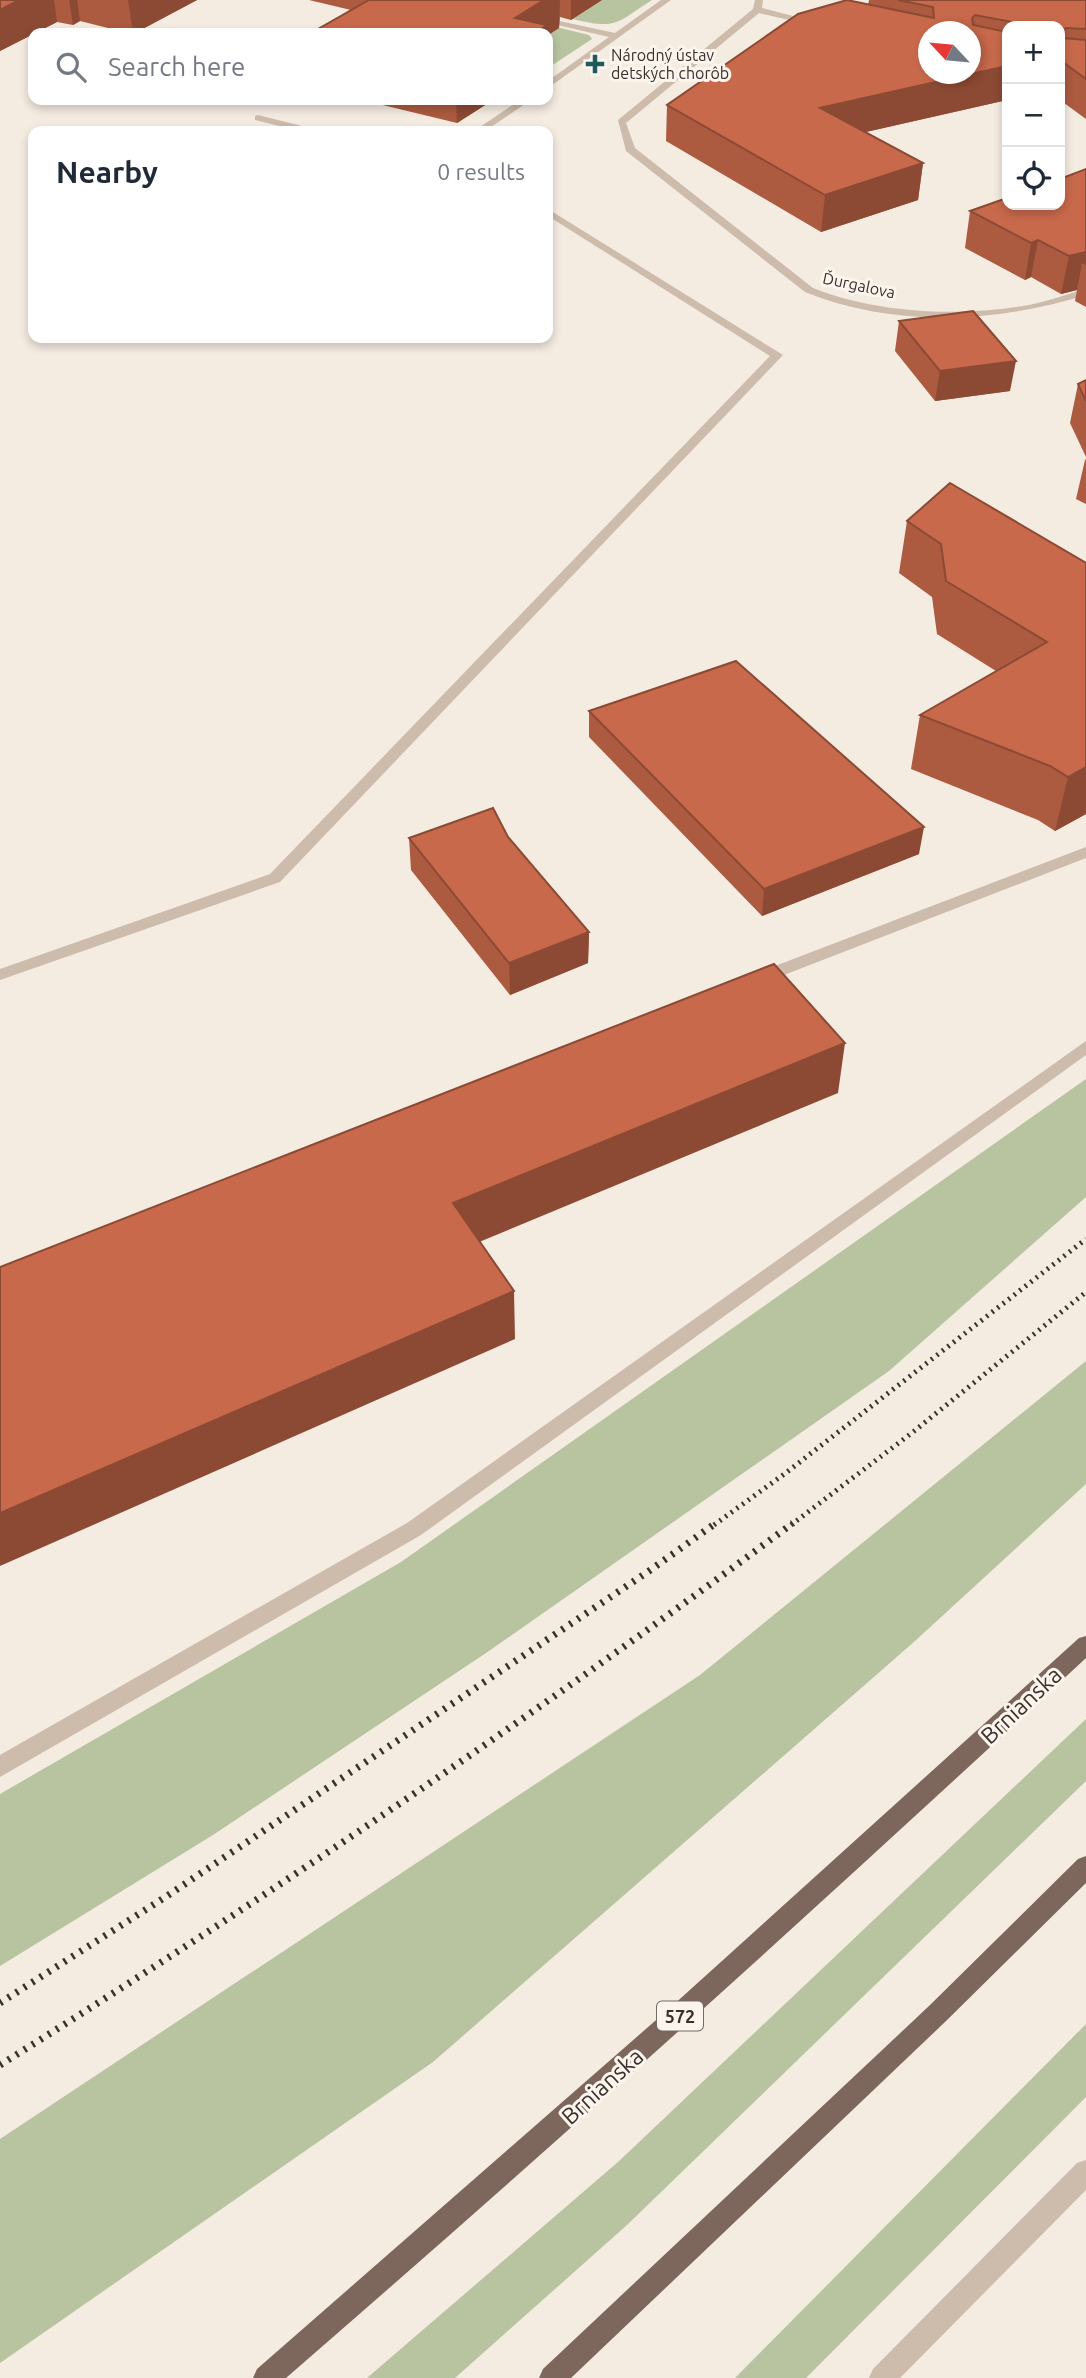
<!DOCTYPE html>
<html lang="en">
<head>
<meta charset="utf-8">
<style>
	body { margin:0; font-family:Ubuntu,sans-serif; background:#f6f6f7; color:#1f2937 }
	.controls { position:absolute; right:21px; top:21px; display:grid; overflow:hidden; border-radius:14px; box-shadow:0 4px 10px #0003 }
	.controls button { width:63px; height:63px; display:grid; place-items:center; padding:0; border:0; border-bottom:2px solid #e0e1e3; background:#fff; color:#1f2937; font:35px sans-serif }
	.compass { position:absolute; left:918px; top:21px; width:63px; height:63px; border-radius:50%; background:#fff; box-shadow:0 4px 10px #0003; rotate:296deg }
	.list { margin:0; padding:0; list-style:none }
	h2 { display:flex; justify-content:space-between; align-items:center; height:91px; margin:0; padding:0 28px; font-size:30px }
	h2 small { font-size:23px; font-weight:400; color:#747a83 }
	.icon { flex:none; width:38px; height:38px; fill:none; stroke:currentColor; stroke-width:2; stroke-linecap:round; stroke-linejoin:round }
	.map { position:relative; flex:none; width:1086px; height:2378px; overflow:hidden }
	.search { position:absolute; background:#fff; box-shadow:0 4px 10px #0003; left:28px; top:28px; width:525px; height:77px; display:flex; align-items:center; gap:18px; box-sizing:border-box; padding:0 24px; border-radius:14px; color:#747a83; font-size:26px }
	.panel { position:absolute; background:#fff; box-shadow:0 4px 10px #0003; left:28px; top:126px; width:525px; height:217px; border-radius:14px }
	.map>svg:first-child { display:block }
	.green { fill:#b8c4a0 }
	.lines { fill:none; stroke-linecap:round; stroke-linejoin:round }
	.service { fill:#cdbbac; fill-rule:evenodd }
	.pedestrian { fill:#cdbbac; fill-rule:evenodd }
	.minor { fill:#cdbbac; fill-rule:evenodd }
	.primary { fill:#7d675c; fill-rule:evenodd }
	.rail-far1 { stroke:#3b302b; stroke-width:5; stroke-dasharray:2 5; stroke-linecap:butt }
	.rail { stroke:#3b302b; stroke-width:7; stroke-dasharray:2.5 7; stroke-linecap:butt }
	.wall { fill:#ac5a40 }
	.shaded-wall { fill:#8c4a34 }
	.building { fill:#c8694b; stroke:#8c4a34; stroke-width:2; fill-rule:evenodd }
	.poi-dot { fill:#1f5a5e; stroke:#fbf5ee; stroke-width:2.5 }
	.labels { text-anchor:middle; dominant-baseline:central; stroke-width:6; stroke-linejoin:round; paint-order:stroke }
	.far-poi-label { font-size:16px; fill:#3b302b; stroke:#fbf5ee; text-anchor:start }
	.far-street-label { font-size:16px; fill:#3b302b; stroke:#fbf5ee }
	.shield { fill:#fbf5ee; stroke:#756b66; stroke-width:2 }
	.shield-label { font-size:18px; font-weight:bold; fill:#3b302b }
	.near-street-label { font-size:23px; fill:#3b302b; stroke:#fbf5ee }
</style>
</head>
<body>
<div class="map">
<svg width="1086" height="2378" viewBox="0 0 1086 2378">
	<rect width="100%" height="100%" fill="#f4ebe1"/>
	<!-- green -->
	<path class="green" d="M602,0H652C616,23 617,30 573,19Z
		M532,21L589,35L592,39L554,64H548V33H514Z
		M1086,1079V1197L889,1371L489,1651L213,1835L0,1966V1794L401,1562Z
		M1086,1361V1484L915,1641L433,2062L0,2363V2139L700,1675Z
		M1086,1719V1781L627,2225L455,2378H367L618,2162Z
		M1086,2024V2097L806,2378H735Z"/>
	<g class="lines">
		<!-- service -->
		<path class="service" d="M661,0H671L548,88V81L609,37L536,20V16L615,33Z
			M520,100H531L485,131H474Z
			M258,115L314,129L316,131H300L255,120V116Z
			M1086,847V858L766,982H754L752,978L754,974Z
			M1086,1041V1055L421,1535L0,1777V1755L407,1523Z"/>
		<!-- pedestrian -->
		<path class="pedestrian" d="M548,209L783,355L280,882L0,980V969L270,874L770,356L548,216Z"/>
		<!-- minor -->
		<path class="minor" d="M755,0H763L762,8L820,23L816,26L759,13L626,123L635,148L813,288C878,314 960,317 1029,305C1049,301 1067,294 1086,289V295C996,323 894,328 805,292L626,151L618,120L753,9Z
			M1086,2160V2190L900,2378H869L873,2369L1077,2163Z"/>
		<!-- primary -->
		<path class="primary" d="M1086,1636V1658C823,1903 557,2143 286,2378H253L257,2369L671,2007L1079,1638Z
			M1086,1856V1883L945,2022L571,2378H539L543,2369L929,2006L1078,1859Z"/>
		<!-- rail-far1 -->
		<path class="rail-far1" d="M714,1525L787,1472L1086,1239
			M791,1525L913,1432L1086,1292"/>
		<!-- rail -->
		<path class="rail" d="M0,2003L167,1896L649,1571L716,1523
			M0,2065C271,1895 537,1714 793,1523"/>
	</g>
	<!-- wall -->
	<path class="wall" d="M0,0H197L135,33H128L80,21L73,25L57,22L0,51Z
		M309,0H602L571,20L560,17L559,28L548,35V33L351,10Z
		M869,0H1086V119L1060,100V26H1007V100L866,132L923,163L918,200L821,232L666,141L667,105L868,5Z
		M362,100H493L457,123Z
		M1086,169V307L1075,301L1077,290L1061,294L1031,277L1025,280L965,248L970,211Z
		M899,321L1010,391L935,401L895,351Z
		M1086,380V457L1070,423L1078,384Z
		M1086,459V504L1076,499L1085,460Z
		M907,521L1086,563V814L1055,831L1038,820L911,769L920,715L996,671L937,634L932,597L899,573Z
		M589,711L919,854L762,916L589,737Z
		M409,838L589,932L588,963L510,995L411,870Z"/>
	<!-- shaded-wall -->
	<path class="shaded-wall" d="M19,0H54L57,22L0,51V10Z
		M69,0H77L80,21L73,25Z
		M128,0H197L135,33H133Z
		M544,0H560L559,28L548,35V33H515V18Z
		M571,0H602L571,20Z
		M1007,66V100L817,143L820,108Z
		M456,100H493L457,123Z
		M923,163L918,200L821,232L825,195Z
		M1038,240L1031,277L1025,280L1031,243Z
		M1086,252V265L1082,263L1077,290L1061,294L1069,256Z
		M1016,361L1010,391L935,401L940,371Z
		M1086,767V814L1055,831L1068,777Z
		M924,827L919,854L762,916L764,889Z
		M589,932L588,963L510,995L509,963Z
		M845,1043L838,1093L455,1252L453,1203Z
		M514,1291L515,1339L0,1566V1513Z"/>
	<!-- building -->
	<path class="building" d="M0,0H19L0,10Z
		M369,0H544L515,18L547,25L535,33H311Z
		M847,0L934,18L933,7L898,0H1086V29L1066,28L1063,31L1064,38L1086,40V79L1060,60V26H1014L1013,22L975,15L972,18L973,25L1007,32V66L820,108L923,163L825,195L667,105L798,14ZM928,32H970V74H928Z
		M1086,169V252L1069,256L1038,240L1031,243L970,211L1007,198V205H1060V179Z
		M973,311L1016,361L940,371L899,321Z
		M1086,380V401L1078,384Z
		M950,483L1086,563V767L1068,777L1050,766L920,715L1047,642L946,581L941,544L907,521Z
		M736,661L924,827L764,889L589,711Z
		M493,808L508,837L589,932L509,963L409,838Z
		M774,964L845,1043L453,1203L514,1291L0,1513V1267Z"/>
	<!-- markers -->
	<path class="poi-dot" d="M591.5 53.5h7v7h7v7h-7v7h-7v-7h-7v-7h7z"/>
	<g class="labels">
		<!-- far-poi labels -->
		<g class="far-poi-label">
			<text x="611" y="55">Národný ústav<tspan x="611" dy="18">detských chorôb</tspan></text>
		</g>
		<!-- far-street labels -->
		<g class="far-street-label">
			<text transform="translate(859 285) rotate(12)">Ďurgalova</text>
		</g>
		<!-- shield labels -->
		<rect class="shield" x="657" y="2001.5" width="46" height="29" rx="5"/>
		<g class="shield-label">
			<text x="680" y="2016">572</text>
		</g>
		<!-- near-street labels -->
		<g class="near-street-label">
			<text transform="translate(1021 1705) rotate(-43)">Brnianska</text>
			<text transform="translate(602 2086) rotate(-42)">Brnianska</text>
		</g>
	</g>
</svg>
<div class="controls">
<button>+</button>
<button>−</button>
<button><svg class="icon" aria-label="locate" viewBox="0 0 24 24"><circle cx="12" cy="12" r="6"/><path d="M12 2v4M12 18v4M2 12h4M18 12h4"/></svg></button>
</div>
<svg class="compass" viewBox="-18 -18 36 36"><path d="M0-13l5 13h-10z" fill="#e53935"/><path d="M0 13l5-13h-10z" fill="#747a83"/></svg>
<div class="search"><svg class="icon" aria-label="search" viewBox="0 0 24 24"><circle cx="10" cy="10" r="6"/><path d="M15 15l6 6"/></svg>Search here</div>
<section class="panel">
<h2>Nearby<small>0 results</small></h2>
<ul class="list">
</ul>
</section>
</div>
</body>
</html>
